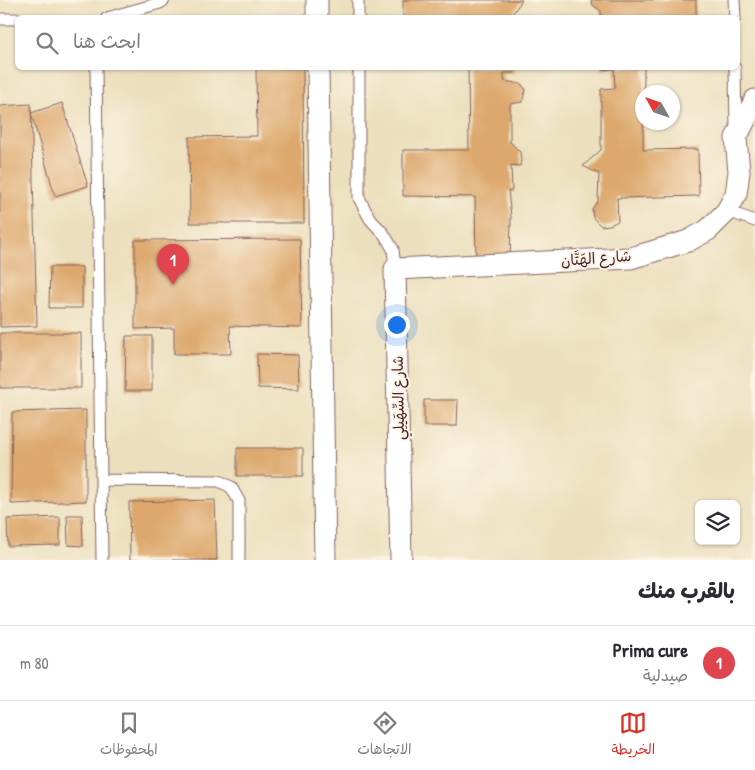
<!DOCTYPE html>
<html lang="ar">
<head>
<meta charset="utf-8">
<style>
	body { margin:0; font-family:"Patrick Hand","Playpen Sans Arabic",sans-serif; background:#f2f2f3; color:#2b2b33; direction:rtl }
	.controls { position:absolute; right:15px; bottom:15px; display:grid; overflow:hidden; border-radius:8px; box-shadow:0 1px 4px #0004 }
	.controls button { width:45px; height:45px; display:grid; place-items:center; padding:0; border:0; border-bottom:1px solid #e1e1e2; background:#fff; color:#2b2b33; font:25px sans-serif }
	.compass { position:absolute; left:635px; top:85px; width:45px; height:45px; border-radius:50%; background:#fff; box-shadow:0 1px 4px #0004; rotate:310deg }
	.you { position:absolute; left:396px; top:324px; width:18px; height:18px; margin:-12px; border:4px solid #fff; border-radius:50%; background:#1a73e8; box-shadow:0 0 0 8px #1a73e833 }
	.badge { display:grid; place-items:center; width:32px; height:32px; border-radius:50%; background:#d93025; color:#fff; font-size:16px; font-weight:700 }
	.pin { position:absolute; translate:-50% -41px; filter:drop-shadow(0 1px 2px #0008) }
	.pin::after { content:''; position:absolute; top:26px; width:18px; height:15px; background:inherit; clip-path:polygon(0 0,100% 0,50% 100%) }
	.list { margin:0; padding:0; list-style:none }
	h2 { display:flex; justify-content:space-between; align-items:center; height:65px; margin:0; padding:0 20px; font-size:21px }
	h2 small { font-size:16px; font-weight:400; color:#7c7c81 }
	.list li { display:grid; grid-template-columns:32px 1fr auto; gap:15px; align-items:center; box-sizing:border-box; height:75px; padding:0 20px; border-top:1px solid #e1e1e2 }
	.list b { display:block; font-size:19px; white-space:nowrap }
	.list p { margin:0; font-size:16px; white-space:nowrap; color:#7c7c81 }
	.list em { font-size:16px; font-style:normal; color:#7c7c81 }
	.icon { flex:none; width:28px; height:28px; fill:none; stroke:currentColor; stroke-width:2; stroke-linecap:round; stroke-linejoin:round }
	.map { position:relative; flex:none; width:755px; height:560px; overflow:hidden; direction:ltr }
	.search { position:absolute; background:#fff; box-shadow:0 1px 4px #0004; left:15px; right:15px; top:15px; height:55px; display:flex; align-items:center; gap:12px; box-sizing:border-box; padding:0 18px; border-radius:8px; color:#7c7c81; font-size:19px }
	.sheet { height:140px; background:#fff }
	nav { display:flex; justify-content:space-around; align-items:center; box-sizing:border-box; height:70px; border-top:1px solid #e1e1e2; background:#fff; font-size:14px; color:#7c7c81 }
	nav a { display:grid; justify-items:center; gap:2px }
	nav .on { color:#d93025 }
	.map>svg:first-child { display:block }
	.building { fill:#dda86d }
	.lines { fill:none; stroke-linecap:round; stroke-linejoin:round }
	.lane-casing { stroke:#83625e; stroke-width:13 }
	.street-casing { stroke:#83625e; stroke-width:23 }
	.lane { stroke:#fff; stroke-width:11 }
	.street { stroke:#fff; stroke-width:21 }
	.labels { text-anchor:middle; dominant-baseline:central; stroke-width:4; stroke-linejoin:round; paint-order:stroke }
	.street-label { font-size:15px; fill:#4a1f2b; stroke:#fcf5e5 }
</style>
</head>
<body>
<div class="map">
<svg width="755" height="560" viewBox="0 0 755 560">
	<rect width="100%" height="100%" fill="#fcf5e5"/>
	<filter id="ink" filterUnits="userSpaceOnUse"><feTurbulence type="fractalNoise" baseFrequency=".02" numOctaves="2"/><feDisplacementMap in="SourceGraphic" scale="10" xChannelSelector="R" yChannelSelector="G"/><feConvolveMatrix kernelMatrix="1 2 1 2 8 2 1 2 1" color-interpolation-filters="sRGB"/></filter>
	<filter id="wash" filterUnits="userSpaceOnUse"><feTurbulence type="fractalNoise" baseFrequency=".0096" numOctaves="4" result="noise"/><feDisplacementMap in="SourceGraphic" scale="20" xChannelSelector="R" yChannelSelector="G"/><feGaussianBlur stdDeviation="1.12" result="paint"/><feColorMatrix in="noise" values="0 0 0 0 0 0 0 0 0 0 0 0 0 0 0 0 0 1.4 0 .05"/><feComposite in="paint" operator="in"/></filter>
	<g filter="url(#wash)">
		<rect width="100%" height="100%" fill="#ecdfbd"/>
		<g id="blocks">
			<!-- building -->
			<path class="building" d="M403,0H522L513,13V18H403Z
				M591,0H696V18H601V11L593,5Z
				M256,68H303L304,223H190L189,137L257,136Z
				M468,68H514V73H504V81L521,84L526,90L522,102L510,104V142L520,152L521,161L520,166L511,165L512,191H508L511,217L510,265L476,264L475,197L403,196V150H469Z
				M601,68H644L643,150L698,149L699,196L617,198L618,221L610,225L601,226L593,218L592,209L598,201L599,174L583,166L601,150V89L615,88L614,69L601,70Z
				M62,103L88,186L55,196L31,113Z
				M31,104L37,326L0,327V106Z
				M300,239L302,328L230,326L231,354H174V328L135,329V240Z
				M50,267H82V308H49Z
				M0,333H81V388H0Z
				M126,336H152V391H125Z
				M257,354L298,355L299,389L258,388Z
				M424,400H458L457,426H424Z
				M86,410V501L11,504L12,412Z
				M237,448H303V476H237Z
				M215,500L217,560H130L129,502Z
				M67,515H82L83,546L68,545Z
				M60,517V545L8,546L7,519Z"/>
		</g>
	</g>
	<g filter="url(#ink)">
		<use href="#blocks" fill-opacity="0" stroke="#83625e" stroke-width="1"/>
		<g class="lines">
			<defs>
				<path id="lane" d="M358,0V18
					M734,0L735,18
					M107,18L160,3L164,0
					M0,19H18
					M96,68L102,560
					M359,68V198L370,219L384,234L393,249L395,269
					M735,68L736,129
					M727,211L755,221
					M101,480L219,481L231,487L239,501V560"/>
				<path id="street" d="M317,0V18
					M318,68L325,560
					M401,560L395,269L631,258L688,241L708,230L727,211L736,194L739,172L736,138L755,100"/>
			</defs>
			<!-- lane casing -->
			<use href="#lane" class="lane-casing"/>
			<!-- street casing -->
			<use href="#street" class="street-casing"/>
			<!-- lane -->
			<use href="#lane" class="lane"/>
			<!-- street -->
			<use href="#street" class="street"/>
		</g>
	</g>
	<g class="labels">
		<!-- street labels -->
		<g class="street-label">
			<text transform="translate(596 258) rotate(-4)">شارع الهَتَّان</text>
			<text transform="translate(398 398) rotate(-91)">شارع السِّهَيلِي</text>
		</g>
	</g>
</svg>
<div class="controls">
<button><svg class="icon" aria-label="layers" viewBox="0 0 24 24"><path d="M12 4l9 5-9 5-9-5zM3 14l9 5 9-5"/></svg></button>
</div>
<svg class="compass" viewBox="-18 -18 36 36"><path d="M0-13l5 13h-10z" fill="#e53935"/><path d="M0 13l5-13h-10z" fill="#7c7c81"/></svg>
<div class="you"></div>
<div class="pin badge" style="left:173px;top:285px;background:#e0444e">1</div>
<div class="search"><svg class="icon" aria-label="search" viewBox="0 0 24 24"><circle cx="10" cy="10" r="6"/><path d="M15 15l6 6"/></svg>ابحث هنا</div>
</div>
<section class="sheet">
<h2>بالقرب منك<small></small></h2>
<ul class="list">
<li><span class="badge" style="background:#e0444e">1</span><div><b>Prima cure</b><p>صيدلية</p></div><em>80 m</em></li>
</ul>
</section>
<nav>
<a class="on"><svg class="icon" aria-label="map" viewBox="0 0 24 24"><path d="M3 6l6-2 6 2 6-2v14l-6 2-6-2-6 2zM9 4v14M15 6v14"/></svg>الخريطة</a>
<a><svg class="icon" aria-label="directions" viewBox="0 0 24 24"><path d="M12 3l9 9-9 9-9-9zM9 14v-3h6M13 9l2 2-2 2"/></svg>الاتجاهات</a>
<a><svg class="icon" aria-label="saved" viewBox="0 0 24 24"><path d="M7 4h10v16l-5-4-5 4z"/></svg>المحفوظات</a>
</nav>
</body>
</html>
